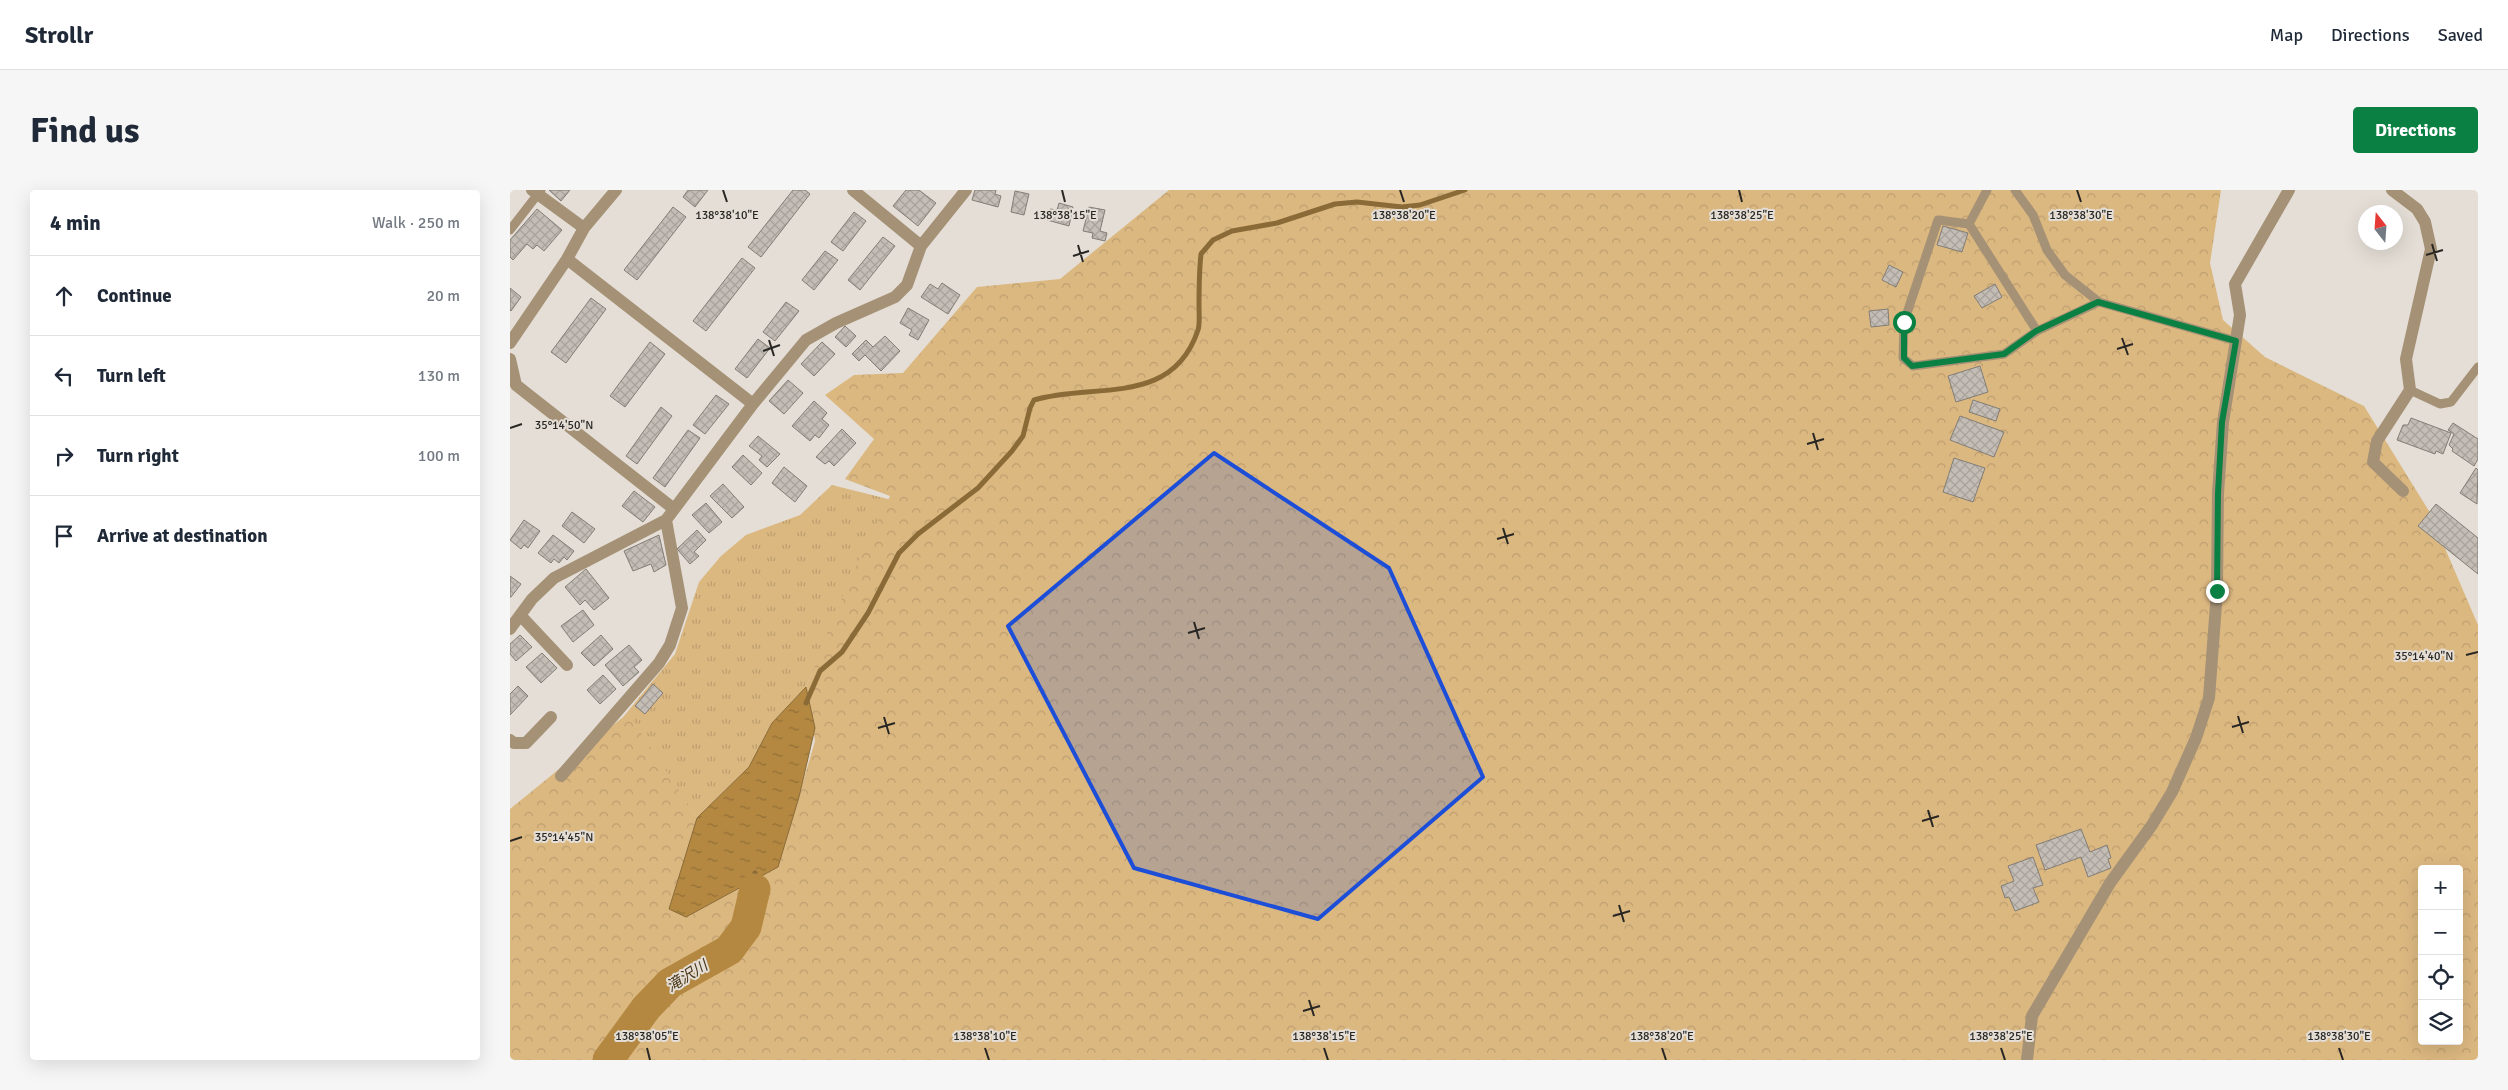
<!DOCTYPE html>
<html lang="en">
<head>
<meta charset="utf-8">
<style>
	body { margin:0; font-family:Signika,"Noto Sans JP",sans-serif; background:#f6f6f7; color:#1f2937 }
	.controls { position:absolute; right:15px; bottom:15px; display:grid; overflow:hidden; border-radius:5px; box-shadow:0 5px 20px #0002 }
	.controls button { width:45px; height:45px; display:grid; place-items:center; padding:0; border:0; border-bottom:1px solid #e0e1e3; background:#fff; color:#1f2937; font:25px sans-serif }
	.compass { position:absolute; left:1848px; top:15px; width:45px; height:45px; border-radius:50%; background:#fff; box-shadow:0 5px 20px #0002; rotate:343deg }
	.stop { position:absolute; width:15px; height:15px; margin:-11px; border:4px solid #0b8043; border-radius:50%; background:#fff }
	.stop.end { background:#0b8043; border-color:#fff; box-shadow:0 1px 5px #0008 }
	.list { margin:0; padding:0; list-style:none }
	h2 { display:flex; justify-content:space-between; align-items:center; height:65px; margin:0; padding:0 20px; font-size:21px }
	h2 small { font-size:16px; font-weight:400; color:#747a83 }
	.list li { display:grid; grid-template-columns:32px 1fr auto; gap:15px; align-items:center; box-sizing:border-box; height:80px; padding:0 20px; border-top:1px solid #e0e1e3 }
	.list b { display:block; font-size:19px; white-space:nowrap }
	.list em { font-size:16px; font-style:normal; color:#747a83 }
	.icon { flex:none; width:28px; height:28px; fill:none; stroke:currentColor; stroke-width:2; stroke-linecap:round; stroke-linejoin:round }
	.map { position:relative; flex:none; width:1968px; height:870px; overflow:hidden; border-radius:5px }
	header { display:flex; align-items:center; gap:30px; box-sizing:border-box; height:70px; padding:0 25px; background:#fff; border-bottom:1px solid #e0e1e3 }
	header strong { font-size:24px }
	nav { display:flex; gap:28px; margin-inline-start:auto; font-size:18px }
	.intro { display:flex; align-items:center; justify-content:space-between; box-sizing:border-box; height:120px; padding:0 30px }
	h1 { margin:0; font-size:35px }
	.button { padding:12px 22px; border-radius:5px; background:#0b8043; color:#fff; font-size:18px; font-weight:700 }
	main { display:flex; gap:30px; padding:0 30px }
	aside { flex:1; background:#fff; border-radius:5px; box-shadow:0 5px 20px #0002 }
	.map>svg:first-child { display:block }
	.grass { fill:url(#grass-tufts) }
	.forest { fill:url(#forest-crowns); fill-rule:evenodd }
	.water { fill:url(#water-ripples); stroke:#8a6b38 }
	.lines { fill:none; stroke-linecap:round; stroke-linejoin:round }
	.stream { stroke:#8a6b38; stroke-width:5 }
	.river { stroke:#b48841; stroke-width:31 }
	.building { fill:url(#building-cross-hatch); stroke:#827d76 }
	.lane { stroke:#a59175; stroke-width:9 }
	.street { stroke:#a59175; stroke-width:12 }
	.route { stroke:#0b8043; stroke-width:6 }
	.marked { fill:#1d4ed8; fill-opacity:0.2; stroke:#1d4ed8; stroke-width:4; stroke-linejoin:round }
	.ticks { fill:none; stroke:#292724; stroke-width:2 }
	.labels { text-anchor:middle; dominant-baseline:central; stroke-width:4; stroke-linejoin:round; paint-order:stroke }
	.water-label { font-size:15px; font-style:italic; fill:#493617; stroke:#e4ded6 }
	.ticks-label { font-size:12px; text-anchor:middle; fill:#292724; stroke:#e4ded6; stroke-width:4; stroke-linejoin:round; paint-order:stroke }
</style>
</head>
<body>
<header>
<strong>Strollr</strong>
<nav><a>Map</a><a>Directions</a><a>Saved</a></nav>
</header>
<div class="intro"><h1>Find us</h1><a class="button">Directions</a></div>
<main>
<aside>
<h2>4 min<small>Walk · 250 m</small></h2>
<ul class="list">
<li><svg class="icon" aria-label="ahead" viewBox="0 0 24 24"><path d="M12 20V5M6 11l6-6 6 6"/></svg><div><b>Continue</b></div><em>20 m</em></li>
<li><svg class="icon" aria-label="left" viewBox="0 0 24 24"><path d="M17 20v-9H6M10 6l-5 5 5 5"/></svg><div><b>Turn left</b></div><em>130 m</em></li>
<li><svg class="icon" aria-label="right" viewBox="0 0 24 24"><path d="M7 20v-9h11M14 6l5 5-5 5"/></svg><div><b>Turn right</b></div><em>100 m</em></li>
<li><svg class="icon" aria-label="arrive" viewBox="0 0 24 24"><path d="M6 21V4h12l-3 4 3 4H6"/></svg><div><b>Arrive at destination</b></div></li>
</ul>
</aside>
<div class="map">
<svg width="1968" height="870" viewBox="0 0 1968 870">
	<defs>
		<pattern id="grass-tufts" width="24" height="20" patternUnits="userSpaceOnUse" patternTransform="scale(1.25)"><rect width="24" height="20" fill="#dcb881"/><path d="M3 7l-1-3M5 7V3M7 7l1-3M15 17l-1-3M17 17v-4M19 17l1-3" fill="none" stroke="#bd9e6f"/></pattern>
		<pattern id="forest-crowns" width="20" height="18" patternUnits="userSpaceOnUse" patternTransform="scale(1.25)"><rect width="20" height="18" fill="#dcb881"/><path d="M2 6a3 3 0 1 1 6 0M12 15a3 3 0 1 1 6 0" fill="none" stroke="#bd9e6f"/></pattern>
		<pattern id="water-ripples" width="26" height="14" patternUnits="userSpaceOnUse" patternTransform="scale(1.25)"><rect width="26" height="14" fill="#b48841"/><path d="M2 4q2-2 4 0t4 0M15 11q2-2 4 0t4 0" fill="none" stroke="#926f36"/></pattern>
		<pattern id="building-cross-hatch" width="8" height="8" patternUnits="userSpaceOnUse" patternTransform="scale(1.25)"><rect width="8" height="8" fill="#c3bdb5"/><path d="M0 0l8 8M0 8l8-8" fill="none" stroke="#a8a29c"/></pattern>
	</defs>
	<rect width="100%" height="100%" fill="#e4ded6"/>
	<!-- grass -->
	<path class="grass" d="M322,295L382,310L346,378L296,497L262,533L239,577L187,628L114,526L165,464L189,392L211,366L236,345L290,325Z"/>
	<!-- forest -->
	<path class="forest" d="M659,0H1711L1700,73L1713,130L1755,167L1854,216L1919,321L1968,435V870H0V619L118,523L187,628L164,712L176,727L268,677L305,551L296,497L340,388L380,306L335,289L364,249L315,205L344,185L393,183L467,97L550,89ZM1912,679H1949V851H1912Z"/>
	<!-- water -->
	<path class="water" d="M296,497L305,538L289,607L268,677L176,727L159,719L187,628L239,577L262,533Z"/>
	<g class="lines">
		<!-- stream -->
		<path class="stream" d="M296,513L310,481L332,462L358,423L389,363L408,344L468,298L502,261L513,246L520,218L524,210C583,192 662,218 688,140C690,134 689,124 689,117C689,100 689,82 691,64L703,50L722,41L767,33L825,14L847,12L892,17L910,15L955,0
			M245,699V683"/>
		<!-- river -->
		<path class="river" d="M98,870L136,818L160,793L219,760L236,737L245,699"/>
	</g>
	<!-- building -->
	<path class="building" d="M39,0H60L51,11Z
		M178,0H198L185,17L173,7Z
		M283,0H295L300,4L251,67L238,57Z
		M396,0H409L426,13L408,36L383,16Z
		M465,0H486L485,4L491,6L488,17L462,10Z
		M505,1L519,4L514,25L501,22Z
		M549,13L563,17L559,36L537,30L540,19L547,20Z
		M163,17L176,27L127,90L114,80Z
		M579,17L595,20L590,41L597,43L595,51L582,48L583,43L573,41Z
		M27,19L52,40L34,61L27,55L23,59L17,54L3,70L0,67V50Z
		M344,22L356,31L333,61L321,52Z
		M1433,36L1458,43L1452,62L1427,55Z
		M373,47L385,56L350,100L338,90Z
		M315,61L328,70L304,100L292,90Z
		M232,68L245,78L196,141L183,131Z
		M1379,75L1393,82L1386,97L1372,90Z
		M432,93L450,105L438,124L411,107L420,94L428,99Z
		M1485,94L1492,107L1472,118L1464,106Z
		M0,98L11,107L1,121L0,120Z
		M81,108L96,119L56,173L41,162Z
		M276,112L289,121L265,151L253,142Z
		M398,118L419,130L408,150L399,145L402,140L390,133Z
		M1378,119L1379,135L1361,137L1359,121Z
		M335,136L346,146L336,157L325,147Z
		M375,146L390,161L371,181L355,165L349,171L342,164L356,150L363,157Z
		M248,149L260,158L237,188L225,179Z
		M140,152L155,164L115,217L100,206Z
		M312,152L325,164L304,186L291,174Z
		M1470,176L1478,202L1446,212L1438,186Z
		M278,190L293,203L274,224L259,211Z
		M206,205L219,214L195,244L183,235Z
		M1463,210L1490,219L1486,231L1459,222Z
		M304,211L317,223L312,229L319,235L309,248L305,245L300,251L282,236Z
		M151,217L162,226L127,274L116,266Z
		M1450,226L1494,242L1484,267L1440,250Z
		M1901,228L1941,243L1933,264L1926,261L1925,264L1887,250L1893,235H1898Z
		M1943,233L1968,249V269L1964,276L1942,261L1943,259L1939,255L1944,244L1938,240Z
		M332,239L346,253L324,276L319,271L315,274L306,267Z
		M178,240L190,248L155,297L143,288Z
		M248,246L270,264L257,277L249,270L252,266L239,256Z
		M233,265L252,283L241,295L222,277Z
		M1444,268L1475,278L1463,312L1433,302Z
		M274,277L297,296L285,312L262,293Z
		M1966,278L1968,280L1967,314L1950,303Z
		M213,294L234,317L222,328L200,306Z
		M124,301L145,317L133,332L112,316Z
		M196,313L212,332L199,343L182,325Z
		M1926,314L1968,348V384L1908,336Z
		M62,322L85,339L74,353L52,336Z
		M14,330L30,341L18,358L14,355L11,359L0,350Z
		M187,340L196,350L184,362L189,366L180,374L167,359Z
		M43,345L64,361L57,370L54,367L49,373L44,369L41,373L28,363Z
		M149,345L156,375L144,382L141,374L123,381L114,361Z
		M76,379L99,408L84,420L75,410L70,415L55,397Z
		M0,386L11,394L1,407H0Z
		M73,420L84,435L63,452L51,436Z
		M10,445L22,457L6,471L0,464V454Z
		M91,445L103,459L84,476L71,463Z
		M119,455L132,470L124,477L129,482L113,496L95,475Z
		M32,463L47,478L31,493L16,477Z
		M93,485L106,499L90,514L77,500Z
		M143,494L153,503L135,524L125,516Z
		M8,496L18,506L0,525V504Z
		M1571,639L1580,662L1597,655L1601,668L1598,669L1601,678L1578,687L1571,667L1535,680L1526,655Z
		M1523,667L1533,695L1523,698L1529,712L1505,721L1499,707L1495,708L1491,696L1504,691L1498,676Z"/>
	<g class="lines">
		<!-- lane -->
		<path class="lane" d="M1505,0L1523,25L1537,60L1555,85L1589,112
			M1459,34L1477,0
			M0,40L31,0
			M1527,141L1459,34L1428,30L1394,132L1393,168L1403,176L1494,164L1527,141L1589,112L1726,151
			M1900,200L1930,214L1941,212L1968,177"/>
		<!-- street -->
		<path class="street" d="M22,0L74,38
			M343,0L411,56
			M1882,0L1907,19L1915,32L1921,59L1896,169L1900,200L1867,251L1863,272L1893,301
			M57,69L243,214
			M0,153L57,69L74,38L106,0
			M0,169L6,195L164,319
			M11,426L57,475
			M0,439L22,409L44,388L156,330L243,214L296,150L326,133L385,107L397,95L411,56L456,0
			M0,550L4,553H16L41,527
			M51,586L149,473L160,455L172,418L156,330
			M1517,870L1522,826L1600,693L1642,635L1662,602L1686,548L1699,508L1707,401L1708,303L1713,232L1730,125L1725,94L1779,0"/>
	</g>
	<g class="lines">
		<!-- route -->
		<path class="route" d="M1394,132V168L1402,176L1494,164L1526,141L1588,112L1726,151L1712,232L1708,303L1707,401"/>
	</g>
	<!-- marked area -->
	<path class="marked" d="M704,263L879,378L973,587L808,729L624,678L498,436Z"/>
	<!-- ticks -->
	<path class="ticks" d="M213,0L217,12M552,0L555,12M890,0L894,12M1229,0L1232,12M1567,0L1571,12M1922,54L1927,71M568,55L573,72M1916,65L1933,60M563,66L579,61M1612,148L1618,165M259,150L264,166M1607,159L1623,154M253,161L270,155M0,238L12,234M1303,243L1308,260M1297,254L1314,249M993,338L998,354M987,349L1004,344M684,432L689,449M678,443L695,438M1956,465L1968,462M1728,526L1733,543M374,527L379,544M1722,537L1739,532M368,538L385,533M1418,620L1423,637M1412,631L1429,626M0,651L12,647M1109,715L1114,732M1103,726L1120,721M799,810L804,826M793,821L810,816M137,858L140,870M475,858L479,870M814,858L818,870M1152,858L1156,870M1491,858L1495,870M1829,858L1833,870"/>
	<g class="labels">
		<!-- water labels -->
		<g class="water-label">
			<text transform="translate(177 786) rotate(-32)">滝沢川</text>
		</g>
	</g>
	<g class="ticks-label">
		<text x="217" y="29">138°38'10"E</text>
		<text x="555" y="29">138°38'15"E</text>
		<text x="894" y="29">138°38'20"E</text>
		<text x="1232" y="29">138°38'25"E</text>
		<text x="1571" y="29">138°38'30"E</text>
		<text x="54" y="239">35°14'50"N</text>
		<text x="1914" y="470">35°14'40"N</text>
		<text x="54" y="651">35°14'45"N</text>
		<text x="137" y="850">138°38'05"E</text>
		<text x="475" y="850">138°38'10"E</text>
		<text x="814" y="850">138°38'15"E</text>
		<text x="1152" y="850">138°38'20"E</text>
		<text x="1491" y="850">138°38'25"E</text>
		<text x="1829" y="850">138°38'30"E</text>
	</g>
</svg>
<div class="controls">
<button>+</button>
<button>−</button>
<button><svg class="icon" aria-label="locate" viewBox="0 0 24 24"><circle cx="12" cy="12" r="6"/><path d="M12 2v4M12 18v4M2 12h4M18 12h4"/></svg></button>
<button><svg class="icon" aria-label="layers" viewBox="0 0 24 24"><path d="M12 4l9 5-9 5-9-5zM3 14l9 5 9-5"/></svg></button>
</div>
<svg class="compass" viewBox="-18 -18 36 36"><path d="M0-13l5 13h-10z" fill="#e53935"/><path d="M0 13l5-13h-10z" fill="#747a83"/></svg>
<div class="stop" style="left:1394px;top:132px"></div>
<div class="stop end" style="left:1707px;top:401px"></div>
</div>
</main>
</body>
</html>
